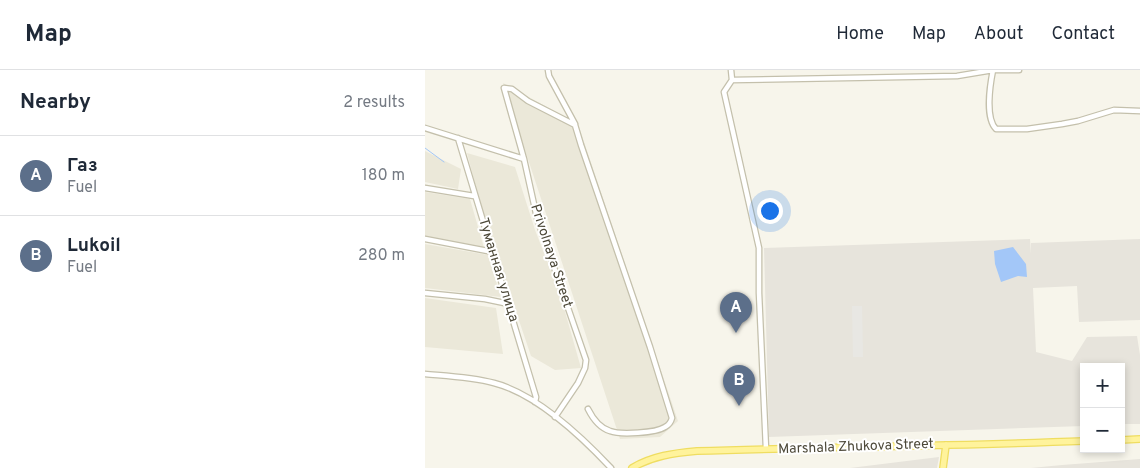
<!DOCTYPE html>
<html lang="en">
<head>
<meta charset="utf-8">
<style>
	body { margin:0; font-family:Overpass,sans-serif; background:#f2f2f3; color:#1f2937 }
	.controls { position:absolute; right:15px; bottom:15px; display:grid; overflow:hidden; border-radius:0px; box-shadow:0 2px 8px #0003 }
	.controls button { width:45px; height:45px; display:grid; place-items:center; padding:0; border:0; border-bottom:1px solid #e0e1e3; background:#fff; color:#1f2937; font:25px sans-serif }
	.you { position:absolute; left:344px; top:140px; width:18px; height:18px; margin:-12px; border:4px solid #fff; border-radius:50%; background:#1a73e8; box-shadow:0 0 0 8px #1a73e833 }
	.badge { display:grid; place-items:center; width:32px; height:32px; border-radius:50%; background:#84432a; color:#fff; font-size:16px; font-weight:700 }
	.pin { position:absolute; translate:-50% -41px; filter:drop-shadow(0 1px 2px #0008) }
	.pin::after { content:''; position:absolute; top:26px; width:18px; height:15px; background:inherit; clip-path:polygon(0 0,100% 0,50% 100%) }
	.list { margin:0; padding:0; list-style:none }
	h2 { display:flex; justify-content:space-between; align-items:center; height:65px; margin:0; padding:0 20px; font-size:21px }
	h2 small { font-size:16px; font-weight:400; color:#747a83 }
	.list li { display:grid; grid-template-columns:32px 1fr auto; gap:15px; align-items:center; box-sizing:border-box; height:80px; padding:0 20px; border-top:1px solid #e0e1e3 }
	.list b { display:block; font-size:19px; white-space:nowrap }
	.list p { margin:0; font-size:16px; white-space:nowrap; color:#747a83 }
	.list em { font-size:16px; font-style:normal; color:#747a83 }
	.map { position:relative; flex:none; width:715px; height:398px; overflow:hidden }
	header { display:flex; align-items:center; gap:30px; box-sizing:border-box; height:70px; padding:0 25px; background:#fff; border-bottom:1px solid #e0e1e3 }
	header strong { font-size:24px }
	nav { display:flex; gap:28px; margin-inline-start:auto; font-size:18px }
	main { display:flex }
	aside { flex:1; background:#fff }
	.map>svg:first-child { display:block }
	.residential { fill:#ebe8d9 }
	.industrial { fill:#e7e4dc }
	.parking { fill:#e8e7e3 }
	.water { fill:#a3c7f8 }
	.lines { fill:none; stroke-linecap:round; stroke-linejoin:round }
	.stream { stroke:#a3c7f8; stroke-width:1 }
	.minor-casing { stroke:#c4c0ac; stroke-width:7 }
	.major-casing { stroke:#efdd61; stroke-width:8 }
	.minor { stroke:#fff; stroke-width:4.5 }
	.major { stroke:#fff39c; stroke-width:5.5 }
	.labels { text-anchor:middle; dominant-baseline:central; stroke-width:4; stroke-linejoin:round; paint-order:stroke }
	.street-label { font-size:14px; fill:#4c4838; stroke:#fff }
</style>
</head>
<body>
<header>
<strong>Map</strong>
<nav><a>Home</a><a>Map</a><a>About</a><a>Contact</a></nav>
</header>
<main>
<aside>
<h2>Nearby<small>2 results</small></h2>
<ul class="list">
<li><span class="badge" style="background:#5c6f8a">A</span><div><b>Газ</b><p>Fuel</p></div><em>180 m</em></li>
<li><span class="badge" style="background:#5c6f8a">B</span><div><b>Lukoil</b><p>Fuel</p></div><em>280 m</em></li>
</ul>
</aside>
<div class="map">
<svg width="715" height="398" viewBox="0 0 715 398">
	<rect width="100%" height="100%" fill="#f7f5eb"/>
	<!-- residential -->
	<path class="residential" d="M78,13L153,54L253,351L235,367L195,369Z
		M0,81L36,99L33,119L0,112Z
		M42,83L90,97L110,160L135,224L156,298L130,300L106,286L58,144Z
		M0,122L45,129L59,178L0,166Z
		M0,174L63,185L76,227L0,218Z
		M0,228L71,238L78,284L0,277Z"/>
	<!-- industrial -->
	<path class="industrial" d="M605,169L606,184V173L715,169V250L654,252L652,216L608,218L611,282L647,291L662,267L712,266L715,285V354H696V297H659V356L344,367L339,178Z
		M514,387L512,398H425Z
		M715,389V398H606L637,395Z"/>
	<!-- parking -->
	<path class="parking" d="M427,236H437L438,287H428Z"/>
	<!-- water -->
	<path class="water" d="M588,177L601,194L602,207L593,206L576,212L570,194L569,181Z"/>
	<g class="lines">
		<!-- stream -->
		<path class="stream" d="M0,78L19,92"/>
		<defs>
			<path id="minor" d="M123,0L124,6L150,54
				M306,0L307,10L299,22L334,178V223L341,379
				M568,0C565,15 560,48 571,59H602L637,54L653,51L689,40L715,41
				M307,10L532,6L568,0H594
				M0,58L99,89
				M33,68L111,327L110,332
				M0,118L49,126
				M0,169L68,182
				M0,223L60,229L84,234
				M0,304C23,306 47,307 69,313C112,324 156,366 186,398
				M130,347L153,313L160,298L161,290L112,148L99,89L79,18L87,19L103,31L150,55L156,75L225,277L247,348C246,352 244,355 240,357C231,363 195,365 185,361C175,358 168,349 163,339"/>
			<path id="major" d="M696,370L715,369
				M207,398C227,386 249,383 272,381C401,377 530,376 659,371
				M518,398L521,375"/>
		</defs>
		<!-- minor casing -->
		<use href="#minor" class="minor-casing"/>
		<!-- major casing -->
		<use href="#major" class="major-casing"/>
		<!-- minor -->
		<use href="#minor" class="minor"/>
		<!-- major -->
		<use href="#major" class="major"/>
	</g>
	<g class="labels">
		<!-- street labels -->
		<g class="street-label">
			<text transform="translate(126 186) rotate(72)">Privolnaya Street</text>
			<text transform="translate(73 200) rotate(73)">Туманная улица</text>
			<text transform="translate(431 377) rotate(-2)">Marshala Zhukova Street</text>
		</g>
	</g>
</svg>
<div class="controls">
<button>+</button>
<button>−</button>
</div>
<div class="you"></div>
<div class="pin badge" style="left:311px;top:263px;background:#5c6f8a">A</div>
<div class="pin badge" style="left:314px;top:336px;background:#5c6f8a">B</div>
</div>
</main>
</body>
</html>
